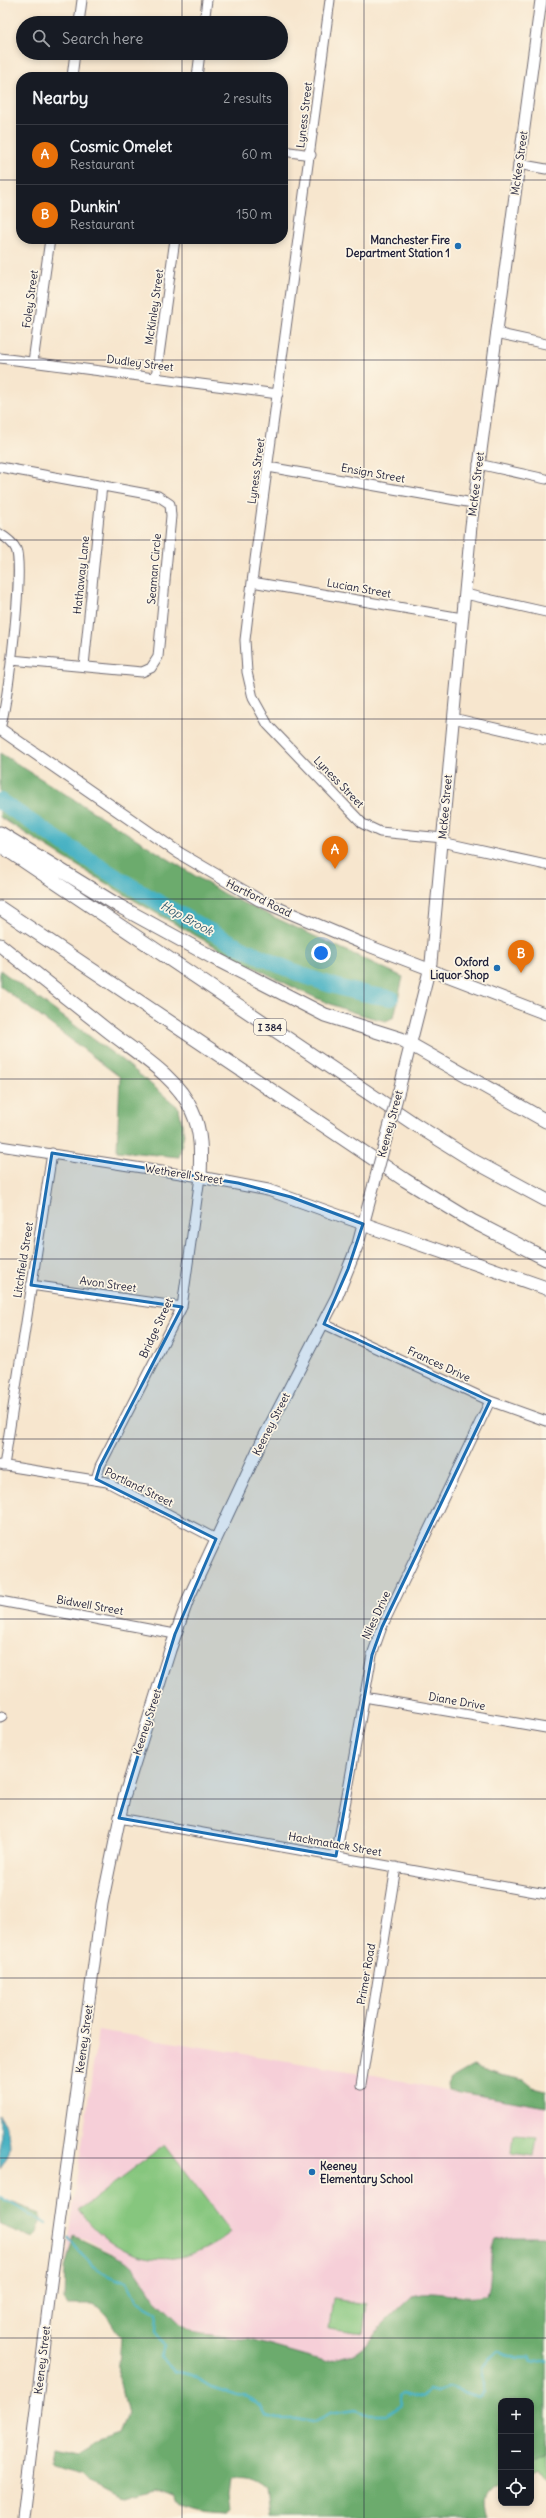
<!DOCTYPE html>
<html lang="en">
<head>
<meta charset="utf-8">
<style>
	body { margin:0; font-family:Delius,sans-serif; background:#20242c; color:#f1f3f6 }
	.controls { position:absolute; right:12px; bottom:12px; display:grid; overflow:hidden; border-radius:8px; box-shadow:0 2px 6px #0003 }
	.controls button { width:36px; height:36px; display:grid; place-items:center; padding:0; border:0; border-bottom:1px solid #363941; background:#171b24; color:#f1f3f6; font:20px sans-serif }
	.you { position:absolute; left:321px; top:953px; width:14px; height:14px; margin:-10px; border:3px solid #fff; border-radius:50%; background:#1a73e8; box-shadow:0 0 0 6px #1a73e833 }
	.badge { display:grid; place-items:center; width:26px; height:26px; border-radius:50%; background:#1f6fb2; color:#fff; font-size:13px; font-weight:700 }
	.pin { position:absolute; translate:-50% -33px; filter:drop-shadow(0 1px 2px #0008) }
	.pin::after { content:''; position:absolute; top:21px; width:14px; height:12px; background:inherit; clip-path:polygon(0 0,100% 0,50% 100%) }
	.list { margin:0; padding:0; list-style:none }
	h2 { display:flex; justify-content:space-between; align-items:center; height:52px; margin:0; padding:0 16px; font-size:17px }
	h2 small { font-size:13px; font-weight:400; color:#9ea1a6 }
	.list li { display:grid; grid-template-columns:26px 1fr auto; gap:12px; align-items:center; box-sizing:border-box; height:60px; padding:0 16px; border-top:1px solid #363941 }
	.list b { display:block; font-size:15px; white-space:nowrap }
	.list p { margin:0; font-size:13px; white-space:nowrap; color:#9ea1a6 }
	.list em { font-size:13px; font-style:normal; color:#9ea1a6 }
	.icon { flex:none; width:22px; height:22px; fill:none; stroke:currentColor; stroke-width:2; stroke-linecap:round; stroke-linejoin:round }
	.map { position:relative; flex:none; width:546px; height:2518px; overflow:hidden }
	.search { position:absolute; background:#171b24; box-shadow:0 2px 6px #0003; left:16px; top:16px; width:272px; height:44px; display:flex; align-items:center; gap:10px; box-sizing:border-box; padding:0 14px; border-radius:22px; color:#9ea1a6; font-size:15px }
	.panel { position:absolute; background:#171b24; box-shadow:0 2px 6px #0003; left:16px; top:72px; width:272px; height:172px; border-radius:16px }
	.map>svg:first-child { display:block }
	.built { fill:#f6cfd8 }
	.green { fill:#86c67e; stroke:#54745c }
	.forest { fill:#6cab6d; stroke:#476654 }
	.water { fill:#45b1c3; stroke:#346a7f }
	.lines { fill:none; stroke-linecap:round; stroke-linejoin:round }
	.stream { stroke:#45b1c3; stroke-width:2.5 }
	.river { stroke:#45b1c3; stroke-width:16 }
	.minor-casing { stroke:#6d676e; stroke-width:11 }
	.major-casing { stroke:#6d676e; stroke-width:13 }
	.highway-casing { stroke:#6d676e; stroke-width:15 }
	.minor { stroke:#fff; stroke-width:9 }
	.major { stroke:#fff; stroke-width:11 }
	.highway { stroke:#fff; stroke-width:13 }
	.major-bridge-casing { stroke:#6d676e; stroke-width:13; stroke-linecap:butt }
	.major-bridge { stroke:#fff; stroke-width:11 }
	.marked { fill:#1f6fb2; fill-opacity:0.2; stroke:#1f6fb2; stroke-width:3; stroke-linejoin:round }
	.grid { fill:none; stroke:#22223b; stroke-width:1; stroke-opacity:0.55 }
	.poi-dot { fill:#1f6fb2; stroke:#fcf5e5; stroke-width:1.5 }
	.labels { text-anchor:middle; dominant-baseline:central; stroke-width:3.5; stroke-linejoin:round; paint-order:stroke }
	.shield { fill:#fcf5e5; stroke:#63616e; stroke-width:1 }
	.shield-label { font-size:10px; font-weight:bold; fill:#22223b }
	.street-label { font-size:11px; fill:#22223b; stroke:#fcf5e5 }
	.poi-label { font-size:11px; font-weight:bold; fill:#22223b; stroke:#fcf5e5; text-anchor:end }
	.water-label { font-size:12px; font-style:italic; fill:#305b71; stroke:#fcf5e5 }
</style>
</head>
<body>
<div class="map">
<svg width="546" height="2518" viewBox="0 0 546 2518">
	<rect width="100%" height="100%" fill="#fcf5e5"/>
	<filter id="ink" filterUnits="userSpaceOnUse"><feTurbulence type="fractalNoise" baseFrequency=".025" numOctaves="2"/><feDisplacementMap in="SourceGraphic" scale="8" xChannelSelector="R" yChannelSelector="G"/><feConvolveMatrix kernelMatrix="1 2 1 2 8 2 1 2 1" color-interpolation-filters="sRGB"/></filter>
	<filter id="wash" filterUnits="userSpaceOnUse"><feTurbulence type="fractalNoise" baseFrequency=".012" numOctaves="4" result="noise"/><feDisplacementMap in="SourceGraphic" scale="16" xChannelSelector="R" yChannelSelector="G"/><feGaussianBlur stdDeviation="0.9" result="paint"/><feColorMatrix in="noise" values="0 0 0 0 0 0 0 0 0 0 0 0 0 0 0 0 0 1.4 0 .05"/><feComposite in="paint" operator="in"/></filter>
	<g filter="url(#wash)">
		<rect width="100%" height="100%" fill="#f7e6ce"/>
		<!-- built -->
		<path class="built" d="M98,2030L373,2075L464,2094L511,2100L546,2107V2237H532L492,2245V2282L487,2294L476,2297L437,2293L380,2327L369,2343L354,2354L324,2361L250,2340L197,2333L181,2324L155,2299L135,2269L126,2261L86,2239L74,2236L72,2238L65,2268Z"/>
		<!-- green -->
		<path class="green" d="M514,2135L536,2137L533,2156L512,2153Z
			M165,2145L231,2232C176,2275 120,2265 79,2210Z
			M333,2299L367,2304L363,2333L329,2328Z
			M531,2437L546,2439V2487L537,2474L531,2477Z"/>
		<!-- forest -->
		<path class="forest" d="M0,753L224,894L403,977L394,1017L386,1021C337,1011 294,988 250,965C164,920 81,869 0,817Z
			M0,970L127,1064L179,1108L184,1134L179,1157L117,1151L120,1077L0,986Z
			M473,2066L500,2075L524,2080L534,2088L546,2091V2107L448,2090L447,2084L450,2079Z
			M0,2198L39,2213L41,2218L37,2234L33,2238L0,2225Z
			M74,2236L126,2261L135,2269L155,2299L181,2324L197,2333L250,2340L324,2361L354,2354L369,2343L380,2327L413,2295C435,2287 470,2304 487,2294C494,2276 487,2256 495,2240L513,2237H546V2456L531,2464V2401H501V2483C485,2493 482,2500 488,2518H268L265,2485C256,2477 242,2471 231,2477L229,2495L231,2513L226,2517C209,2516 176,2516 173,2496L155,2489L125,2497L119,2496L91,2481L83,2473L53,2465L51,2463L53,2448L79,2453L89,2447L92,2442L119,2433L127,2414L118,2376L121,2338L107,2316L98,2307L92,2304H68L64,2300L65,2268Z"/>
		<!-- water -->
		<path class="water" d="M0,2115C10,2138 16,2147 0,2169Z"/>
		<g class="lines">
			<!-- stream -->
			<path class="stream" d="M0,2197L47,2224
				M69,2239C85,2258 101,2279 127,2281L137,2302L157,2313L156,2333L164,2345L160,2357L174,2371L192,2375L212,2387L237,2395L248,2397L261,2407L266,2416L278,2419H297L312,2422L330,2413L356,2409L366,2415H387L402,2405L400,2396L403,2393L421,2398L429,2390L437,2392L449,2387L479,2397L485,2392L482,2367L498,2351L517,2358H530L533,2363L546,2360"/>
			<!-- river -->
			<path class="river" d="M0,801C74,851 147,899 227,940C280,967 331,991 391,998"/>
		</g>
	</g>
	<g filter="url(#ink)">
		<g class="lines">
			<defs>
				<path id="minor" d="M330,0L252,582L245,640L247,672L253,698L268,725L363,824L380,832L443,838
					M79,23L82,0
					M204,23L207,0
					M72,77L75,53
					M197,77L200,53
					M283,151L311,155
					M518,164L546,169
					M496,333L546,344
					M0,358L278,394
					M33,362L50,239
					M156,377L175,239
					M478,464L546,479
					M0,467L158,496L170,504L171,516L158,657L151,668L142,672L11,660
					M268,467L473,503
					M0,534C5,537 13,543 16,549C24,568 8,704 0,728
					M252,582L462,618
					M465,594L546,612
					M84,666L102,485
					M453,718L546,740
					M442,842L546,865
					M0,1146L200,1177L182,1307L100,1466L96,1479
					M31,1285L182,1307
					M324,1324L490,1401L546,1421
					M0,1465L107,1482L216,1539
					M4,1466L52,1153
					M0,1601L175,1634
					M364,1697L546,1728
					M0,1717L2,1716
					M119,1818L546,1894
					M336,1856L372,1655L382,1627L490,1401
					M361,2085L396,1867"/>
				<path id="major" d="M0,729L179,853L259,900L361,943L546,1014
					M399,1090L431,963L471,526L541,0
					M200,1177L268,1190L363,1224
					M23,2518L51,2283L102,1904L124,1797L170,1650L189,1597L262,1441L337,1296L358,1244L374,1184"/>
				<path id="highway" d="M0,833L119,906L212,957L325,1015L401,1039L546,1121
					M0,845L413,1123L472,1160L546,1200
					M0,908L405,1180L472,1221L546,1259
					M0,945C36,974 72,1002 107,1030C136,1053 177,1076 192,1111C202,1132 201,1154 200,1177
					M363,1224L546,1288"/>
			</defs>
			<!-- minor casing -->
			<use href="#minor" class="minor-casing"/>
			<!-- major casing -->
			<use href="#major" class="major-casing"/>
			<!-- highway casing -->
			<use href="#highway" class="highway-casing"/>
			<!-- minor -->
			<use href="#minor" class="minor"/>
			<!-- major -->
			<use href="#major" class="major"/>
			<!-- highway -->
			<use href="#highway" class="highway"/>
			<defs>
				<path id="major-bridge" d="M374,1184L399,1090"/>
			</defs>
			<!-- major-bridge casing -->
			<use href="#major-bridge" class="major-bridge-casing"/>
			<!-- major-bridge -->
			<use href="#major-bridge" class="major-bridge"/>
		</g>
	</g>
	<!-- marked area -->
	<path class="marked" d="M52,1153L238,1183L291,1197L363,1224L348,1269L324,1324L490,1401L382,1627L372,1655L336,1856L119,1818L175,1634L216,1539L96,1479L100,1466L182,1307L31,1285Z"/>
	<!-- grid -->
	<path class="grid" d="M182,0V23M364,0V2518M182,53V77M0,180H21M283,180H546M182,239V2518M0,360H546M0,540H546M0,719H546M0,899H546M0,1079H546M0,1259H546M0,1439H546M0,1619H546M0,1799H546M0,1978H546M0,2158H546M0,2338H546"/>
	<!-- markers -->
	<g class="poi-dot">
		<circle cx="458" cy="246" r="4"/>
		<circle cx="497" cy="968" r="4"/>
		<circle cx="312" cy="2172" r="4"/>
	</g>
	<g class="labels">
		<!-- shield labels -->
		<rect class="shield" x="254" y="1019" width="32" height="16" rx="3"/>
		<g class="shield-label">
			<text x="270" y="1027">I 384</text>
		</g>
		<!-- street labels -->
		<g class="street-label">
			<text transform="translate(304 115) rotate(-83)">Lyness Street</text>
			<text transform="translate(519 163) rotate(-82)">McKee Street</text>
			<text transform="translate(30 299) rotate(-82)">Foley Street</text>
			<text transform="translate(154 307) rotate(-82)">McKinley Street</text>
			<text transform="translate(140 363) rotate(7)">Dudley Street</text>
			<text transform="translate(256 471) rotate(-82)">Lyness Street</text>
			<text transform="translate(373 473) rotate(10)">Ensign Street</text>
			<text transform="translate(476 484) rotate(-83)">McKee Street</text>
			<text transform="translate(154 569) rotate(-85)">Seaman Circle</text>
			<text transform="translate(81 575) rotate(-84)">Hathaway Lane</text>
			<text transform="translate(359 588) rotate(10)">Lucian Street</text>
			<text transform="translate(339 782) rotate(46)">Lyness Street</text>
			<text transform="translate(445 807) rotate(-85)">McKee Street</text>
			<text transform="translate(259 898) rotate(26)">Hartford Road</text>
			<text transform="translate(390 1124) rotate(-75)">Keeney Street</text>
			<text transform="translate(184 1174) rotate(9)">Wetherell Street</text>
			<text transform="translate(23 1260) rotate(-81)">Litchfield Street</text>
			<text transform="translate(108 1284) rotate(8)">Avon Street</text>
			<text transform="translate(156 1328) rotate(-65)">Bridge Street</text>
			<text transform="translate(439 1364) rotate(25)">Frances Drive</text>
			<text transform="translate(271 1424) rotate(-63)">Keeney Street</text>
			<text transform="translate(139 1487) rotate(26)">Portland Street</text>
			<text transform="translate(90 1605) rotate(10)">Bidwell Street</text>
			<text transform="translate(376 1615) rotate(-65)">Niles Drive</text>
			<text transform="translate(457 1701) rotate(10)">Diane Drive</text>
			<text transform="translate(147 1722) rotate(-72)">Keeney Street</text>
			<text transform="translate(335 1844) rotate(10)">Hackmatack Street</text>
			<text transform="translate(366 1974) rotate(-80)">Primer Road</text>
			<text transform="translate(84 2039) rotate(-82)">Keeney Street</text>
			<text transform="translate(42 2360) rotate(-83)">Keeney Street</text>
		</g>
		<!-- poi labels -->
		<g class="poi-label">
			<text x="450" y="240">Manchester Fire<tspan x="450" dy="13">Department Station 1</tspan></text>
			<text x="489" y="962">Oxford<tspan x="489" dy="13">Liquor Shop</tspan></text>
			<text x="320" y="2166" text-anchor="start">Keeney<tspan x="320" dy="13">Elementary School</tspan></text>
		</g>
		<!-- water labels -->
		<g class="water-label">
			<text transform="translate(187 918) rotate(29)">Hop Brook</text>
		</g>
	</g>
</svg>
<div class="controls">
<button>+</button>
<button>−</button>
<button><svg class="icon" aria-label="locate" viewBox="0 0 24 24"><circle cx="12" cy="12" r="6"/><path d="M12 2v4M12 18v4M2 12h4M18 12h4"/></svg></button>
</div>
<div class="you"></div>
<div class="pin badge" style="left:335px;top:869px;background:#e8710a">A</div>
<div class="pin badge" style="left:521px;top:973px;background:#e8710a">B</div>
<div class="search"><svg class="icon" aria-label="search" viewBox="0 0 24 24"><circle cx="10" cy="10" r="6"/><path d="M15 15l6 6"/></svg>Search here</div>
<section class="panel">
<h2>Nearby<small>2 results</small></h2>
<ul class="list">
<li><span class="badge" style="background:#e8710a">A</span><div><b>Cosmic Omelet</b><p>Restaurant</p></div><em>60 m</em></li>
<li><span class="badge" style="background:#e8710a">B</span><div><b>Dunkin'</b><p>Restaurant</p></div><em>150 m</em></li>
</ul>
</section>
</div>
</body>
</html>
